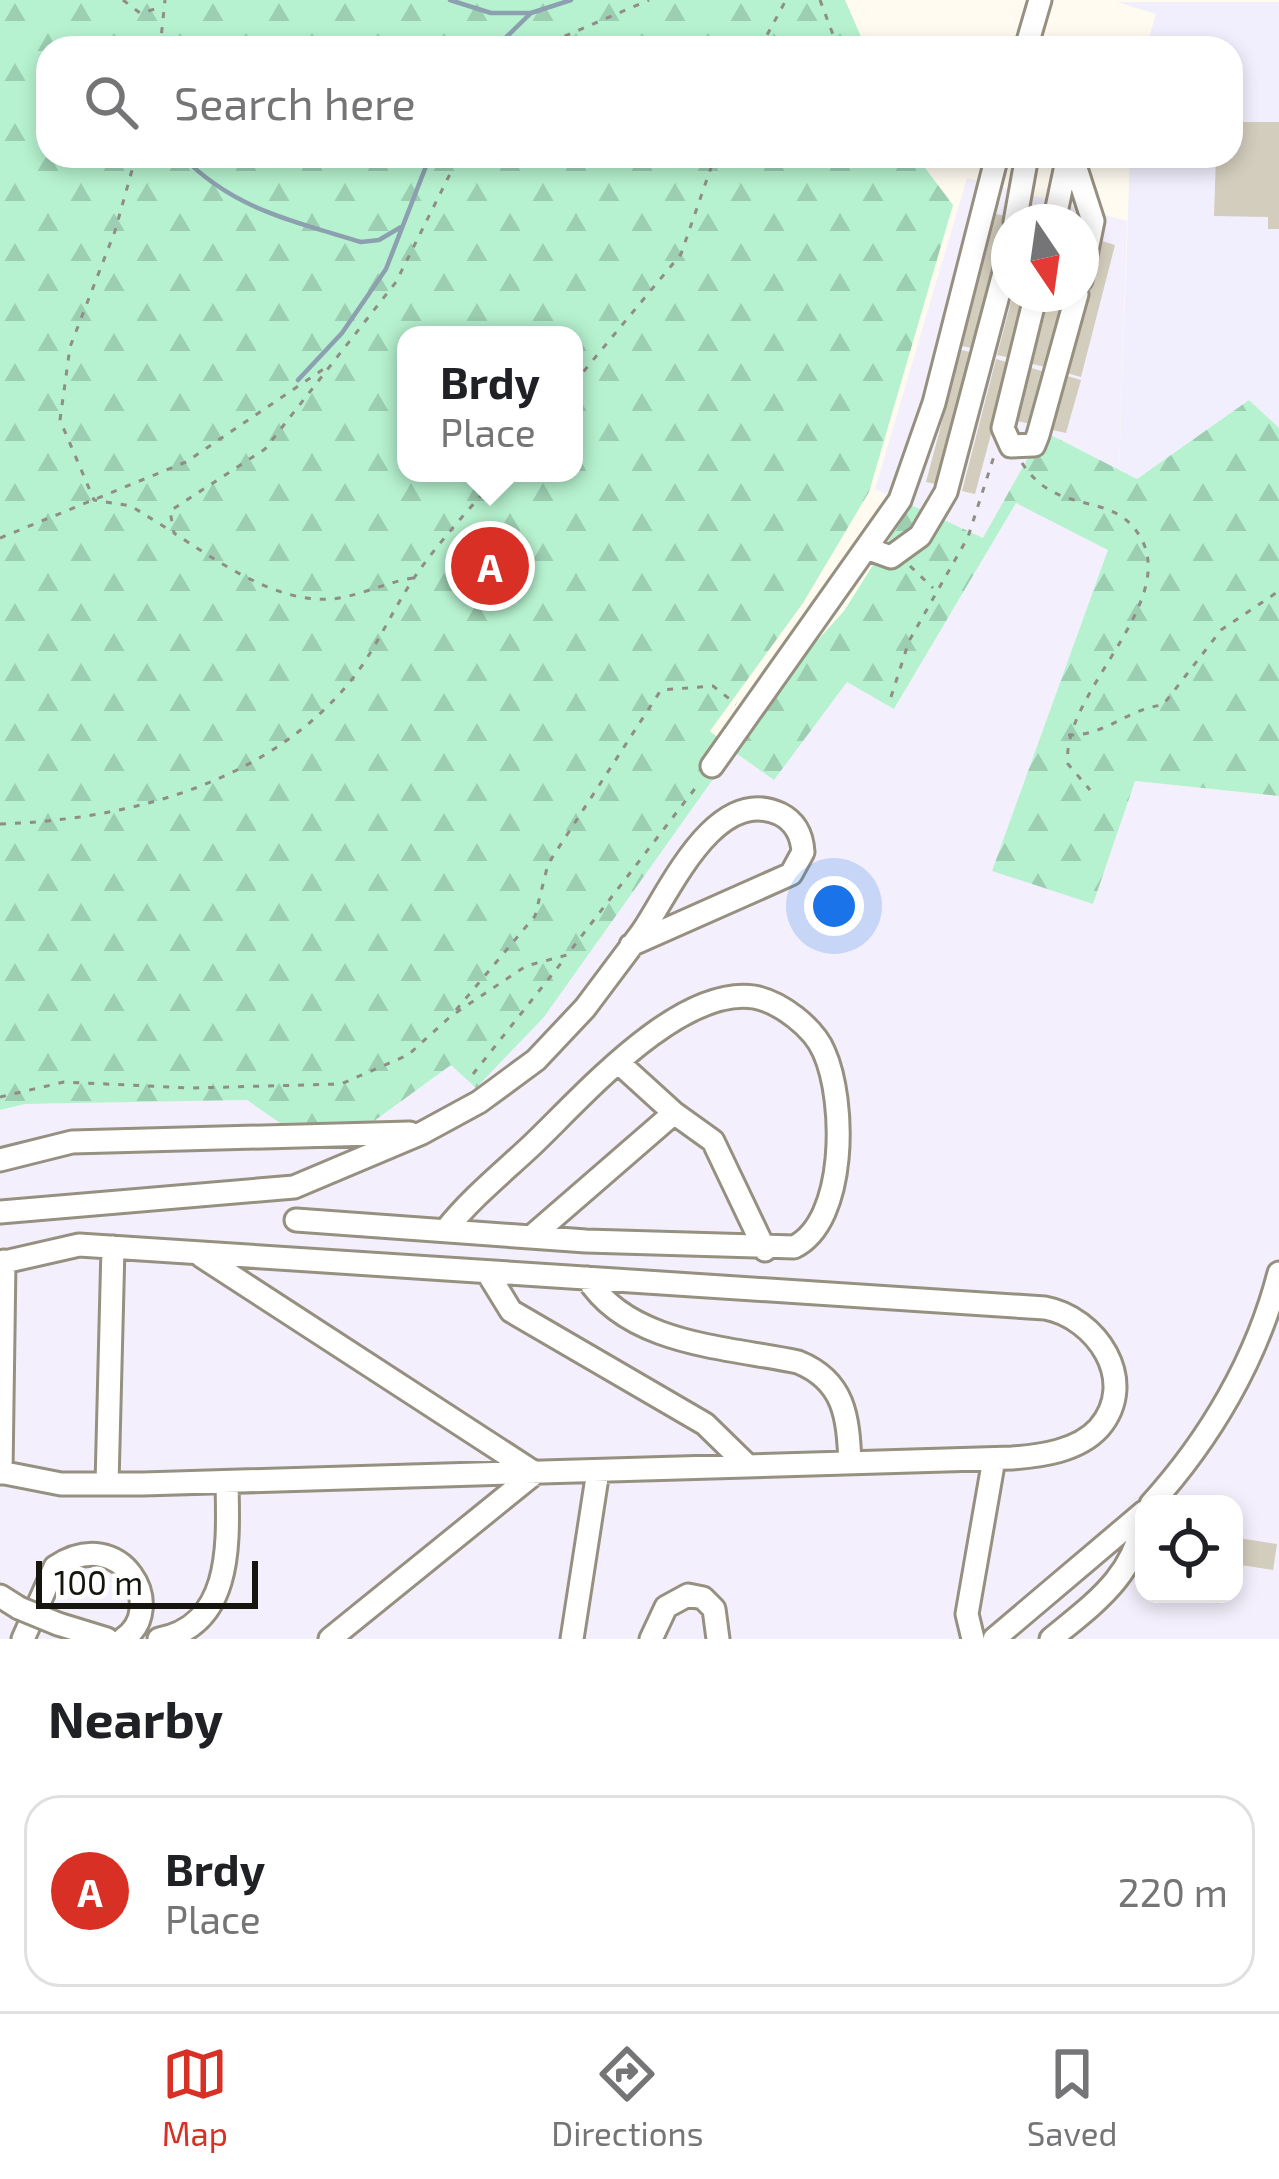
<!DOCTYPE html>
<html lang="en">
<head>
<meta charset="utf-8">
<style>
	body { margin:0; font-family:"Exo 2",sans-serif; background:#f2f2f2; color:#202124 }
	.controls { position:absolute; right:36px; bottom:36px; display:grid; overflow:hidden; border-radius:24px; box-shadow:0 6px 18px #0003 }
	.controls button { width:108px; height:108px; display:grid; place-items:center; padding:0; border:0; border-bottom:3px solid #e0e0e0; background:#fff; color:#202124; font:60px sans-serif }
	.compass { position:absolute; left:991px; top:204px; width:108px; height:108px; border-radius:50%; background:#fff; box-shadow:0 6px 18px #0003; rotate:167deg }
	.scale { position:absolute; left:36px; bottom:30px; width:222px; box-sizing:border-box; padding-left:12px; border:6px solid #16140f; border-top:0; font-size:33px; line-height:42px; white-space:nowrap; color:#16140f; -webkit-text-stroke:9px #fff; paint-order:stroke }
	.you { position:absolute; left:834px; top:906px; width:42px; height:42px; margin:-30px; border:9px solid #fff; border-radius:50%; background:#1a73e8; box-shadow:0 0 0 18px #1a73e833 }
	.badge { display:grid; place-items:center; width:78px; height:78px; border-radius:50%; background:#d93025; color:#fff; font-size:39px; font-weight:700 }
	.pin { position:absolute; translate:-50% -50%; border:6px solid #fff; box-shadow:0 3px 12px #0006 }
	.popup { position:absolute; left:397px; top:326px; width:186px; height:156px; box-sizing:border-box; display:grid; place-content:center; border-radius:24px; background:#fff; filter:drop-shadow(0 3px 9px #0005); font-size:39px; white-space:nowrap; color:#757577 }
	.popup b { font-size:45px; color:#202124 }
	.popup::after { content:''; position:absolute; left:50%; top:100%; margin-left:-24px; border:24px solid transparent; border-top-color:#fff }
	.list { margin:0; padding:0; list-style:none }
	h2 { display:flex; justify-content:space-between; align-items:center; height:156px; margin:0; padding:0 48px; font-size:51px }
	h2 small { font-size:39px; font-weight:400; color:#757577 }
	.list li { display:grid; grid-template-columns:78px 1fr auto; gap:36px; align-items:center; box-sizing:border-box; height:192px; margin:0 24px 24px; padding:0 24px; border:3px solid #e0e0e0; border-radius:36px }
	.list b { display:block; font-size:45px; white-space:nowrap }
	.list p { margin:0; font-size:39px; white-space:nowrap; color:#757577 }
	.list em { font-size:39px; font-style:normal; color:#757577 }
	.icon { flex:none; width:66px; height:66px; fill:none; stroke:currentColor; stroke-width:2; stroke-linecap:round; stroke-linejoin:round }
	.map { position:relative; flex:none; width:1279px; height:1639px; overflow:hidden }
	.search { position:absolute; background:#fff; box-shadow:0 6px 18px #0003; left:36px; right:36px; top:36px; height:132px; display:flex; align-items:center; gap:30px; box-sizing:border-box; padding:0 42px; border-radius:36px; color:#757577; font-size:45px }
	.sheet { height:372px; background:#fff }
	nav { display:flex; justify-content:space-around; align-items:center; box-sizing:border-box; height:168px; border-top:3px solid #e0e0e0; background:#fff; font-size:33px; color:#757577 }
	nav a { display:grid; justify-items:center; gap:6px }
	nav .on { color:#d93025 }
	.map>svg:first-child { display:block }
	.industrial { fill:#f3effc; fill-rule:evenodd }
	.education { fill:#f1effd }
	.forest { fill:url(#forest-firs); fill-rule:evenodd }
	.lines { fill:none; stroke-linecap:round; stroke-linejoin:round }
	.stream { stroke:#8ca0af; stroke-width:4.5 }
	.building { fill:#d3cdbd }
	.minor-casing { stroke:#969081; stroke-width:27 }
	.path { stroke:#908d86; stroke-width:3; stroke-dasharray:6 9; stroke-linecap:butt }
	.minor { stroke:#fff; stroke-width:21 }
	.minor-bridge-casing { stroke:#969081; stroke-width:27; stroke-linecap:butt }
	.minor-bridge { stroke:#fff; stroke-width:21 }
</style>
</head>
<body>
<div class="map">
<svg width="1279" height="1639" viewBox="0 0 1279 1639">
	<defs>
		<pattern id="forest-firs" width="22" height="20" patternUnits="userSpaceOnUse" patternTransform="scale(3)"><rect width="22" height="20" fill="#b6f2cf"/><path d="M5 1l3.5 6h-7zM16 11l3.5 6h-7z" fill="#9ccfb1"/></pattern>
	</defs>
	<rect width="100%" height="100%" fill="#fffbf1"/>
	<!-- industrial -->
	<path class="industrial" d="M967,178L1127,221L1119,470L1043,432L983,539L875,489ZM1009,222H1081V294H1009Z
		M1016,502L1109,549L993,871L1135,781L1279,796V1639H0V1110L25,1104L247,1100L280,1123L374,1121L451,1065L544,1017L733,750L847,682L895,708ZM1144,1504H1234V1594H1144Z"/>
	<!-- education -->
	<path class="education" d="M1117,2H1279V428L1249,400L1137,479L1119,470L1130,156H1231V48H1146L1156,14Z"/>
	<!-- forest -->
	<path class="forest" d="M0,0H845L866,48H48V156H916L953,205L869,492L803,603L710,731L732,750L796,664L844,611L911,505L983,538L1043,431L1137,479L1249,400L1279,428V796L1135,781L1093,904L992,871L1108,550L1016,503L894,709L847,682L774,780L733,751L544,1017L476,1088L451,1065L374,1121L280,1123L247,1100L25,1104L0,1110ZM406,335H574V473H406Z"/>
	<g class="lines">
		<!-- stream -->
		<path class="stream" d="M450,0L491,13H531
			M495,48L531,13L571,0
			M182,156C233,209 293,221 361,242L379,240L401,227
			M298,380L342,333L386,269L430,156"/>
	</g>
	<!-- building -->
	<path class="building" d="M1231,122H1279V229H1268V217L1214,216L1216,156H1231Z
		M996,214L1010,217L976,349L962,346Z
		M1102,241L1115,245L1081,377L1067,373Z
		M1013,294H1027L1011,358L997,355Z
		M1050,294H1065L1046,367L1032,364Z
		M961,350L974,353L940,485L926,482Z
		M996,359L1010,363L975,494L962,491Z
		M1031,368L1045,372L1031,424L1017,421Z
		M1067,376L1081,380L1066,433L1052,430Z
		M1238,1538L1277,1544L1273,1570L1234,1564Z"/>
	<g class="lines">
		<defs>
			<path id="minor" d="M1026,48L1040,0
				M1072,156L1093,221L1081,280
				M1015,222L1027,156
				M1054,222L1068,156
				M1036,294L1003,428L1011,446L1034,445L1038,435L1077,294
				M869,549L891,557L920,536L946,492L1009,254
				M712,766L900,500L934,403L997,156
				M619,1063L674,1113L713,1141L765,1250
				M0,1160L72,1142L410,1133
				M0,1212L294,1187L422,1133L479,1102L536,1060L585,1008L642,932C669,893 715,784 780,814C796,822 802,836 803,852L791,874L631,945
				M296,1220L586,1241L794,1247C847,1221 846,1101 824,1052C814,1028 781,1002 754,997C677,986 580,1100 530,1147C501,1174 469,1200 445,1231
				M531,1237L674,1113
				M201,1256L535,1473L330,1639
				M0,1263L79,1245L1045,1308C1095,1317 1140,1380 1099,1428C1078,1451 1041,1456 1012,1458L143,1484H61L0,1472
				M487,1272L511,1311L705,1424L748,1466
				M587,1278C629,1345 727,1347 798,1362C845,1381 848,1417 850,1463
				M1,1473L4,1261
				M107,1484L113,1247
				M1151,1504C1210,1439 1257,1359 1279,1273
				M0,1596L19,1608
				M58,1624L107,1639
				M23,1639L55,1567C122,1522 169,1609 123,1639
				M159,1639C234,1625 228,1540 227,1482
				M572,1639L598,1471
				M651,1639L666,1607L688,1595L703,1598L714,1609L718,1639
				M973,1639L967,1614L994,1459
				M994,1639L1144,1512
				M1051,1639C1096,1602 1136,1575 1144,1514"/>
		</defs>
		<!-- minor casing -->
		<use href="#minor" class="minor-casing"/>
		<!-- path -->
		<path class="path" d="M123,0L140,13L163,7
			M820,0L838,48
			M160,48L165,0
			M537,48L649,0
			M760,48L786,0
			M136,156L115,231L70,347L60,420L94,500L131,506L171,531
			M574,383L681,254L715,156
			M1022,463C1059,520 1114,487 1142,540C1176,606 1060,696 1068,764L1090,790
			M0,538L186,462L328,366
			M910,566L933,588
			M413,578C386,582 355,598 330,599C276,603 217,561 174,533L170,511L265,449L396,282L459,156
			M891,697L909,641L968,537L995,453
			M1068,735C1106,736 1127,709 1163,705L1221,630L1279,591
			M0,824C122,820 259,786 343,690C372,658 389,616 412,581C437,543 471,508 500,473
			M456,1010L535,916L548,864L661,690L713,686L736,704
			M473,1074L566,957
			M0,1097L64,1082L191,1088L341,1084L408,1055L451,1016L526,966L567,955L700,782"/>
		<!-- minor -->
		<use href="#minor" class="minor"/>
		<defs>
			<path id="minor-bridge" d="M19,1608L58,1624"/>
		</defs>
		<!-- minor-bridge casing -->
		<use href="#minor-bridge" class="minor-bridge-casing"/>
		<!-- minor-bridge -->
		<use href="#minor-bridge" class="minor-bridge"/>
	</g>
</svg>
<div class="controls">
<button><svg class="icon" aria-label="locate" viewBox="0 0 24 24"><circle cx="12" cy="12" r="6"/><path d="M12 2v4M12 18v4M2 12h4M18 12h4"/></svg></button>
</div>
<svg class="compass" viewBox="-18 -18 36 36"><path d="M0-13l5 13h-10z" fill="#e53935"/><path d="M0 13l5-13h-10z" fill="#757577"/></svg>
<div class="scale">100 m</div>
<div class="you"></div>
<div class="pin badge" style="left:490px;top:566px">A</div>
<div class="popup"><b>Brdy</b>Place</div>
<div class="search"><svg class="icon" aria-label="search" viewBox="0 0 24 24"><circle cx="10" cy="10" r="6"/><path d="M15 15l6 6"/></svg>Search here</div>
</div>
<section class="sheet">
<h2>Nearby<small></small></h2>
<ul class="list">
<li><span class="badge">A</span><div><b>Brdy</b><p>Place</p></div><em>220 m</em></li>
</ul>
</section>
<nav>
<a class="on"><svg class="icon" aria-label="map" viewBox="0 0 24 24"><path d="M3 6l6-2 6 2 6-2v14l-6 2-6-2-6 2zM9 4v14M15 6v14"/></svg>Map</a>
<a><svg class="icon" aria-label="directions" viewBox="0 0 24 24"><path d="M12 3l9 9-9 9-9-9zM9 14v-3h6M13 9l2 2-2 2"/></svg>Directions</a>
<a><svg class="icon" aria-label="saved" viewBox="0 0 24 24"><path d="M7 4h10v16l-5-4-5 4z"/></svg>Saved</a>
</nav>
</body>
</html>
